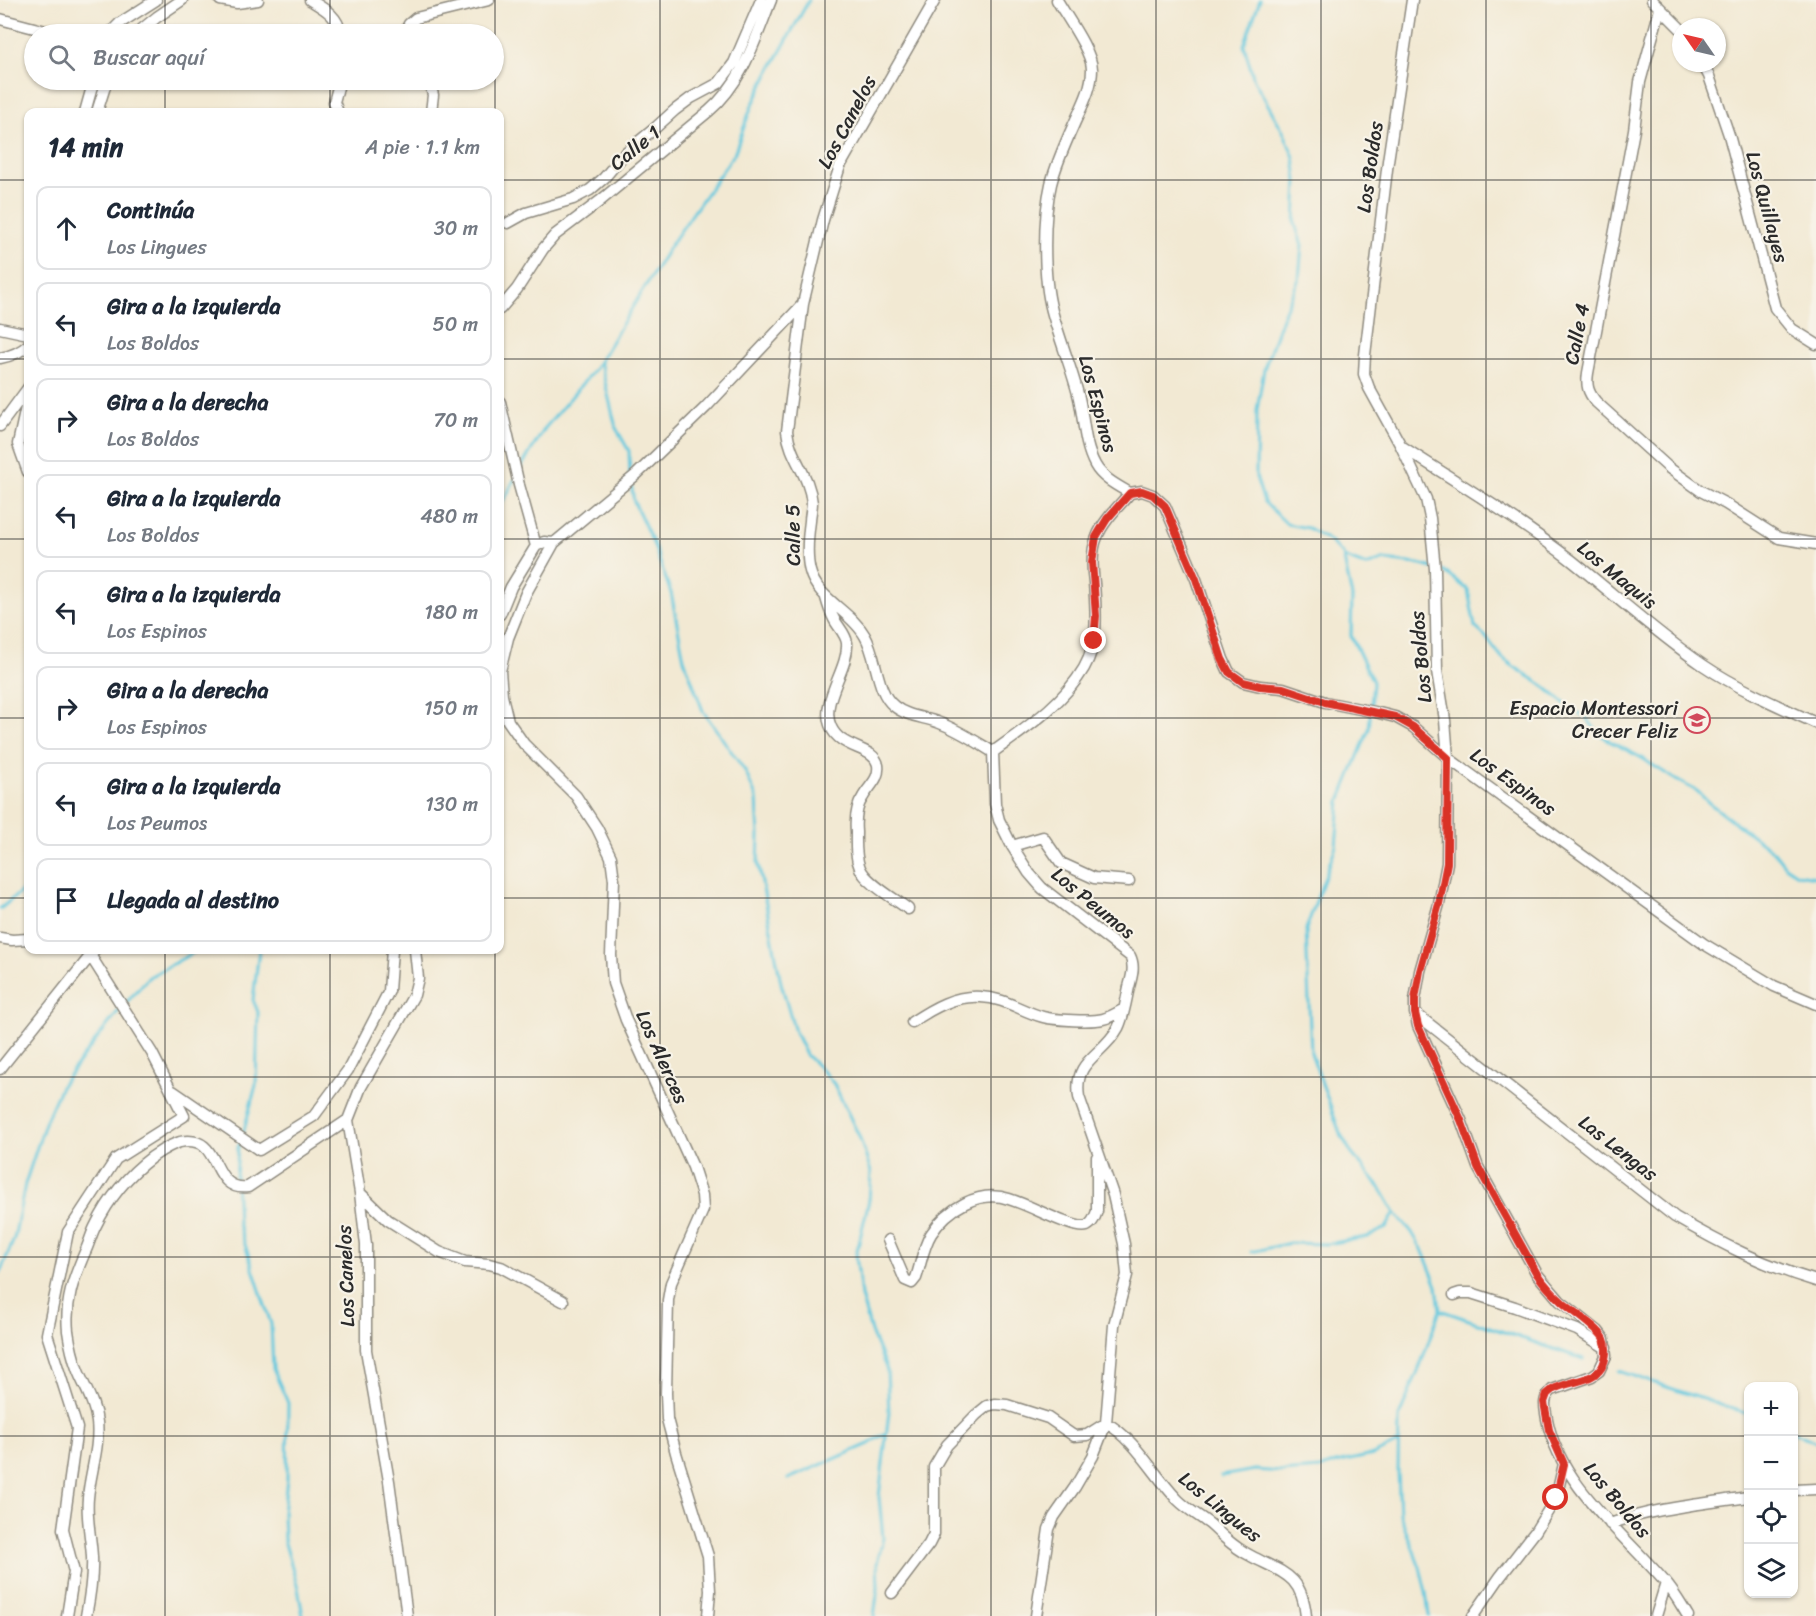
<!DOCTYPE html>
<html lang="es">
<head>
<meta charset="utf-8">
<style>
	body { margin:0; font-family:Sriracha,sans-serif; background:#f6f6f7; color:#1f2937 }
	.controls { position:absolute; right:18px; bottom:18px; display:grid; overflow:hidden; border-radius:12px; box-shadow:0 2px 4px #0004 }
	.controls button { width:54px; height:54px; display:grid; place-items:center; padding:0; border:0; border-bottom:2px solid #e0e1e3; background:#fff; color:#1f2937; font:30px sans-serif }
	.compass { position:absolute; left:1672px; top:18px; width:54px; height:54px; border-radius:50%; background:#fff; box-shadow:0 2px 4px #0004; rotate:304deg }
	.stop { position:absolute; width:18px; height:18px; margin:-14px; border:4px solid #d93025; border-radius:50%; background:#fff }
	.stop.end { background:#d93025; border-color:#fff; box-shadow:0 2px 6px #0008 }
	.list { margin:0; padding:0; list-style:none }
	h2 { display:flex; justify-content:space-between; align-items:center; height:78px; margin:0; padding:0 24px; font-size:26px }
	h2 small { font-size:20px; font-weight:400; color:#747a83 }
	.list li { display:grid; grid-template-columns:39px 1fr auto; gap:18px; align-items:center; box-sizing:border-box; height:84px; margin:0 12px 12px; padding:0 12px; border:2px solid #e0e1e3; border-radius:12px }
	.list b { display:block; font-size:22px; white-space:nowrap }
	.list p { margin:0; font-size:20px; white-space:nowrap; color:#747a83 }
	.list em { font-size:20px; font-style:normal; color:#747a83 }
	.icon { flex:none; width:33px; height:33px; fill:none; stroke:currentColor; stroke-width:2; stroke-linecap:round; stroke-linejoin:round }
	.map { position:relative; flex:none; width:1816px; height:1616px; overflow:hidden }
	.search { position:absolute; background:#fff; box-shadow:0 2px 4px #0004; left:24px; top:24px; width:480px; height:66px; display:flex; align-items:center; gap:15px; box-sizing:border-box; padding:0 21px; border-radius:33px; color:#747a83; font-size:22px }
	.panel { position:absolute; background:#fff; box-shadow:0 2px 4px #0004; left:24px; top:108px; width:480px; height:846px; border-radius:12px }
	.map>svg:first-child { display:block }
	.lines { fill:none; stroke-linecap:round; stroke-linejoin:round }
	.stream { stroke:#61c8de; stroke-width:3 }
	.street-casing { stroke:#8e8a7f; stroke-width:13 }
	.street { stroke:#fff; stroke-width:10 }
	.route { stroke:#d93025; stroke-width:8 }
	.grid { fill:none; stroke:#2b2b2b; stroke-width:1.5; stroke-opacity:0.55 }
	.labels { text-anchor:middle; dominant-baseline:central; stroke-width:4.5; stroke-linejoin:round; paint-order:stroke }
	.street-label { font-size:20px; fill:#2b2b2b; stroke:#f7f3e8 }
	.poi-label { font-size:20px; fill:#2b2b2b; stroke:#f7f3e8; text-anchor:end }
</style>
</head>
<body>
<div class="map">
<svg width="1816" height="1616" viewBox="0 0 1816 1616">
	<rect width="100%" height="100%" fill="#f7f3e8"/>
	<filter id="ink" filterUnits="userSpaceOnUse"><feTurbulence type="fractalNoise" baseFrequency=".0167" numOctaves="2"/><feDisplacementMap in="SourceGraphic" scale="12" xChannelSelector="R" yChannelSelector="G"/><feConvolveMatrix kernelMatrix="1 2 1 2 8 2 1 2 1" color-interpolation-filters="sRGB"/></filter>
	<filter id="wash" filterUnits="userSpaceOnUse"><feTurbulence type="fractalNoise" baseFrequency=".008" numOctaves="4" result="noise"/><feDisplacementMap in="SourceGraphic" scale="24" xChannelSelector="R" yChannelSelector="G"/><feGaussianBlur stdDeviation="1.35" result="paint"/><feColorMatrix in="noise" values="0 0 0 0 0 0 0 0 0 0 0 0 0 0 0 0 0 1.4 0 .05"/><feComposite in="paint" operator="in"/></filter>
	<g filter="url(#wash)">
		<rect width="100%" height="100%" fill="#f2e9d3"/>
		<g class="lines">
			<!-- stream -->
			<path class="stream" d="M1260,0L1244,45L1254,80L1284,133L1294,157L1297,181L1295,224L1302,245L1299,279L1282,318L1264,369L1257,410L1256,477L1264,502L1287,524L1308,528L1328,540L1343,554L1352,597L1351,636L1373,682L1369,729L1340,801L1336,846L1306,929L1311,1053L1340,1133L1352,1154L1381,1189L1395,1213L1411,1231L1422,1249L1437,1286L1440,1310L1420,1366L1399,1417L1398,1472L1400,1515L1420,1567L1426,1592L1429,1616
				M600,361L616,428L629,451L630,477
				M520,469L545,428L594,370L670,246L734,154L751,108L768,74L809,0
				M631,483L634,502L653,543L671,593L684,659L703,711L745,771L757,799L759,836L758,862L781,983L795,1032L806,1055L822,1070L834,1084L859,1136L871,1172L869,1200L856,1255L861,1296L871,1332L887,1370L889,1412L879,1497L883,1538L877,1563L878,1588L874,1616
				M500,504L507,495L514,480
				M1344,557L1366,566L1383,560L1418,564L1433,568
				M1439,570L1444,571L1468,590L1475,627L1486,637L1500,656L1513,666L1544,686L1571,709L1586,717L1597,732L1611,742L1640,757L1676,780L1697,791L1709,803L1774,852L1785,866L1797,874L1816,877
				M0,909L28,886
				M125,1004L149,977L198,950
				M243,1134L256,1085L258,1012L253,1000L259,950
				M241,1141L238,1147L236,1177L238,1223L271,1324L273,1369L288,1403L287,1479L283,1513L284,1540L298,1588L303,1616
				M1251,1252L1290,1243L1327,1244L1367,1237L1386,1228L1395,1213
				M0,1273L14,1239L25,1184L46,1120L62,1084L120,1009
				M1440,1310L1583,1359
				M1619,1371L1748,1414
				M1794,1432L1816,1442
				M1221,1476L1255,1470L1282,1472L1320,1469L1336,1463L1373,1455L1398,1443
				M788,1479L869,1444L884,1434"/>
		</g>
	</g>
	<g filter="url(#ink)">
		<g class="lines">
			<defs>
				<path id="street" d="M220,0L237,3L258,0
					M310,0C325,9 338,16 341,34
					M935,0L840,166L823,220L803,304L787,431C790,459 809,473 812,503C812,509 810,515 810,521C808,536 806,556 810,571C817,599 851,611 865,636C877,656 876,692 894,706C906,716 923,717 937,722C957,729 975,741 993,752
					M1057,0C1066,16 1092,52 1092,69C1092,89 1082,106 1074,124C1065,144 1056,164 1051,184C1043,218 1043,278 1052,311C1060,341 1072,369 1079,398C1084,420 1084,445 1095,465C1102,478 1118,486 1130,493L1142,491L1153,495L1165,506L1196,579L1223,659L1229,672L1243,682L1260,686L1283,688L1325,702L1375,712L1395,717L1413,727L1448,758L1704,944L1774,986L1816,1004
					M1412,0L1388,161L1365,355L1364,374L1369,388L1401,446L1426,499L1430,518L1435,569L1437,671L1445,720L1448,758L1447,863L1439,904L1420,971L1415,1000V1013L1418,1026L1461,1120L1478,1167L1537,1274L1560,1301L1598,1331L1604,1339L1606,1356L1599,1371L1592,1376L1552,1390C1542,1399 1545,1407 1547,1419C1559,1484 1624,1534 1665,1582C1674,1592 1681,1605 1688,1616
					M1652,0L1681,29
					M1660,9L1640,82L1634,130L1588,373C1586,386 1588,392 1596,402L1669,468L1701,491L1726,504L1779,538L1816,544
					M0,19L57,34
					M109,34L120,23L156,0
					M136,34L157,17L182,0
					M404,34L409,24L416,18L489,0
					M1702,63L1709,76L1729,135L1775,308L1792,329L1816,344
					M429,80L433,95L431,112
					M85,112L94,80
					M97,112L107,80
					M338,112L334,102L340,80
					M508,223L526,213L573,199L590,190L604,178L626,152L654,129L675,110L691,98L719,83L734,63L761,0
					M500,309L517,289L543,249L555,235L600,201L709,111C743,82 755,40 771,0
					M0,328L28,334
					M0,358C11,356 20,353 28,345
					M28,398L18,444L28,472
					M500,402L519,485L536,546
					M0,426L28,388
					M1401,446C1458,483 1517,518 1571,560C1615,595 1656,633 1703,665C1737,688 1778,706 1816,723
					M826,598C828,605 830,612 834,619C838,627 846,634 847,643C849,669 819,702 831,727C841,750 874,746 878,765C880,779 869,786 863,797C856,807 855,820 856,832C856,844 855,857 860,868C865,882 895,899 908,909
					M500,614L511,587L536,546L544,542L554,543
					M993,752L995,804L999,820L1012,846L1029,873L1042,888L1130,956C1135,966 1132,976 1129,987C1126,1000 1124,1016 1118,1028C1103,1056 1073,1059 1079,1097L1113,1195L1124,1244L1127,1275L1114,1325L1106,1423L1093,1456L1075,1487L1054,1517L1049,1529L1036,1616
					M993,752C1026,728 1063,704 1084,668C1099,642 1096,611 1094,583C1092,568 1091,551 1097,537C1103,521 1119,506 1130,493
					M1012,846L1043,837L1061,863L1094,878L1129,881
					M0,938L12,940L28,939
					M1415,1013L1675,1217C1723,1245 1763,1265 1816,1281
					M912,1022C933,1008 955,995 981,997C1005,998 1021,1011 1043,1017C1054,1020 1092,1022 1103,1019C1111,1017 1117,1013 1124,1009
					M0,1069L95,950
					M173,1091L259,1150L314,1116L348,1070L389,991L392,950
					M360,1193L388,1220L439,1252L465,1262L489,1264L501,1267L563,1301
					M888,1240L905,1280L912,1283L916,1278C921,1264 923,1247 931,1234C947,1209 979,1189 1009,1199C1028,1205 1046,1215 1065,1222C1071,1224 1080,1228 1087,1226C1093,1223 1095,1217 1097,1211V1157
					M1454,1295L1460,1293H1471L1515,1307L1577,1330L1606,1348
					M1794,1490L1816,1489
					M1610,1524C1654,1508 1702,1504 1748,1497
					M892,1593L929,1544L934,1534V1467L947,1445L976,1415L987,1406L995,1404L1007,1405L1048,1418L1074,1436L1087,1435L1106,1423C1135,1438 1155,1477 1178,1500C1187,1509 1198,1515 1207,1522C1214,1527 1219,1533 1225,1538C1233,1545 1241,1551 1251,1556C1283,1573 1302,1575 1306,1616
					M67,1616L74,1572L63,1529L77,1428L47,1334L68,1232L116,1159L184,1116L152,1053L90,955
					M86,1616C90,1596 93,1577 92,1557C91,1537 86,1518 88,1498C90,1473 100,1447 97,1422C95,1403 85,1388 78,1371C73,1358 70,1345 68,1331C65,1301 73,1280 85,1252C89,1244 91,1235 95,1227C108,1200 128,1175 152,1157C161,1151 169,1145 180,1142C224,1133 208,1192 248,1187L348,1120
					M407,1616L389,1481L366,1350V1245L360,1193L348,1120L361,1087L414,995L418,978L415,950
					M708,1616L710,1591L708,1556L676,1453L667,1419L666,1393L668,1300L671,1283L703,1210L702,1195L693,1167L626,1020L613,983L611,955L614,880L611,857L597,828L576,796L524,744L508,721L502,696L500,671L508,638L526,593L554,543L637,474L706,407L803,304
					M1473,1616L1500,1577L1535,1532L1556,1498L1564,1464
					M1656,1616L1666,1583"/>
			</defs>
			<!-- street casing -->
			<use href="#street" class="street-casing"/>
			<!-- street -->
			<use href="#street" class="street"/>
		</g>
	</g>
	<g class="lines" filter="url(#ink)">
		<!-- route -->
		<path class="route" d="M1094,641L1096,616L1092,562L1096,537L1107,519L1130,493L1142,491L1153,495L1165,506L1196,579L1222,659L1229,672L1243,682L1260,686L1283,688L1325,702L1395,717L1413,727L1448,758L1447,863L1439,904L1420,971L1415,999V1013L1418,1026L1461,1120L1478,1167L1537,1274C1544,1284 1552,1293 1562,1302C1572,1311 1599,1328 1604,1339C1608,1348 1606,1364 1599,1371C1588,1382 1566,1382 1552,1390L1547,1394L1544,1402L1549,1430L1564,1464L1556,1498"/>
	</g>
	<!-- grid -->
	<path class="grid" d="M165,0V34M330,0V34M495,0V112M660,0V1616M825,0V1616M991,0V1616M1156,0V1616M1321,0V1616M1486,0V1616M1651,0V1616M165,80V112M330,80V112M0,180H28M500,180H1816M0,359H28M500,359H1816M0,539H28M500,539H1816M0,718H28M500,718H1816M0,898H28M500,898H1816M165,950V1616M330,950V1616M495,950V1616M0,1077H1816M0,1257H1816M0,1436H1748M1794,1436H1816"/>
	<!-- icons -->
	<defs>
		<symbol id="school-ring" viewBox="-11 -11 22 22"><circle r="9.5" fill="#f7f3e8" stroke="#d1495b" stroke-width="1.5"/><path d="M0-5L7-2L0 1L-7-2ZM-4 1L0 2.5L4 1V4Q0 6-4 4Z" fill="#d1495b"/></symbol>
	</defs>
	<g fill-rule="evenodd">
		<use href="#school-ring" x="1682" y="705" width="30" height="30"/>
	</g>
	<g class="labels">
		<!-- street labels -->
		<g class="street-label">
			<text transform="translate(847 122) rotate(-62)">Los Canelos</text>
			<text transform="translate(635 148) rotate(-39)">Calle 1</text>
			<text transform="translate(1370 167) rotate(-82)">Los Boldos</text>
			<text transform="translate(1767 207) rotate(75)">Los Quillayes</text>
			<text transform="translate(1577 334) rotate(-79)">Calle 4</text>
			<text transform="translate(1098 404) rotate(75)">Los Espinos</text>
			<text transform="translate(793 535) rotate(-91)">Calle 5</text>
			<text transform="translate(1617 575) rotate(39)">Los Maquis</text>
			<text transform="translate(1421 657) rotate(-95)">Los Boldos</text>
			<text transform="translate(1513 782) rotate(36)">Los Espinos</text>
			<text transform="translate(1093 903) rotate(39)">Los Peumos</text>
			<text transform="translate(662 1057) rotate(66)">Los Alerces</text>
			<text transform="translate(1618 1148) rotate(38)">Las Lengas</text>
			<text transform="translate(346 1276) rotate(-92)">Los Canelos</text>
			<text transform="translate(1617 1500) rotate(50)">Los Boldos</text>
			<text transform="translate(1220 1507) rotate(39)">Los Lingues</text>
		</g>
		<!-- poi labels -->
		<g class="poi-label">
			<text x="1678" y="708">Espacio Montessori<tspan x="1678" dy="23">Crecer Feliz</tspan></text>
		</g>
	</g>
</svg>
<div class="controls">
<button>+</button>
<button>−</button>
<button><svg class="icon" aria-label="locate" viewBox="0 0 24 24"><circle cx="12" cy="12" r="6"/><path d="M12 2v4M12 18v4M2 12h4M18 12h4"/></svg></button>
<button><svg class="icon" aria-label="layers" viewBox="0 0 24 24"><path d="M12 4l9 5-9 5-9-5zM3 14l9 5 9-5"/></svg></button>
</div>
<svg class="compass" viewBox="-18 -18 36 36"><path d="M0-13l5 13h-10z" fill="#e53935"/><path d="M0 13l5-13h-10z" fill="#747a83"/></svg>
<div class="stop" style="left:1556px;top:1498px"></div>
<div class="stop end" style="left:1094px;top:641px"></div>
<div class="search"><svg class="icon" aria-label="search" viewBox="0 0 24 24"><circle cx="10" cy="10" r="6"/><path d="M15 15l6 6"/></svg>Buscar aquí</div>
<section class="panel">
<h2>14 min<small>A pie · 1.1 km</small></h2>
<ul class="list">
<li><svg class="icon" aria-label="ahead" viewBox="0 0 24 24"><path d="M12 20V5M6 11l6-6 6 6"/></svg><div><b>Continúa</b><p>Los Lingues</p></div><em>30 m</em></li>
<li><svg class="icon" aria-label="left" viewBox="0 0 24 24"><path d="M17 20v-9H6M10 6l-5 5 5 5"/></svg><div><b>Gira a la izquierda</b><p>Los Boldos</p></div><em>50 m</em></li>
<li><svg class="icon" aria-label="right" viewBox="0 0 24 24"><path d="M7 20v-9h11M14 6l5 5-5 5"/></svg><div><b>Gira a la derecha</b><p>Los Boldos</p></div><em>70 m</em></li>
<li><svg class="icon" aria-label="left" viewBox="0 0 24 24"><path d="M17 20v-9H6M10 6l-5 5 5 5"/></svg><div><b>Gira a la izquierda</b><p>Los Boldos</p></div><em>480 m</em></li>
<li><svg class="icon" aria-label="left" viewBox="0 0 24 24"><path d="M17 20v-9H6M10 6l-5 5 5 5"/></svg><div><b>Gira a la izquierda</b><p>Los Espinos</p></div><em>180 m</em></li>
<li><svg class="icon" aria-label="right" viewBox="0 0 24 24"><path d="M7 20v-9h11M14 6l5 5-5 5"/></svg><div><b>Gira a la derecha</b><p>Los Espinos</p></div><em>150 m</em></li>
<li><svg class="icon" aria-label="left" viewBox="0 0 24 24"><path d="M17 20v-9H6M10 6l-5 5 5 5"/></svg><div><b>Gira a la izquierda</b><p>Los Peumos</p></div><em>130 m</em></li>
<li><svg class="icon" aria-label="arrive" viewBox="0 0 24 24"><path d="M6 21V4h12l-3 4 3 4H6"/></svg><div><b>Llegada al destino</b></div></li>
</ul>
</section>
</div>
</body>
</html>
